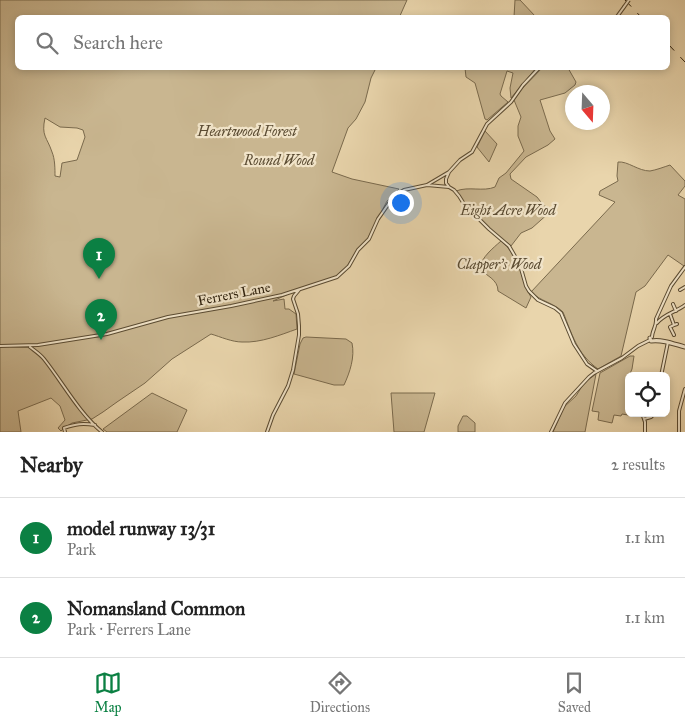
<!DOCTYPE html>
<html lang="en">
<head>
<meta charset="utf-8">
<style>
	body { margin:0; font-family:"IM FELL Great Primer",serif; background:#f6f6f6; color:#222 }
	.controls { position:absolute; right:15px; bottom:15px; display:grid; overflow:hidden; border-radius:8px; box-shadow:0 2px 8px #0003 }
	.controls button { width:45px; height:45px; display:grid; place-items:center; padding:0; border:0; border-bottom:1px solid #e0e0e0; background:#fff; color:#222; font:25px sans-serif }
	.compass { position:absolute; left:565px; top:85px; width:45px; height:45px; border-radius:50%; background:#fff; box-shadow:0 2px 8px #0003; rotate:161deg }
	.you { position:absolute; left:400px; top:202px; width:18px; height:18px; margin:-12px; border:4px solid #fff; border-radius:50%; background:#1a73e8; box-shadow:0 0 0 8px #1a73e833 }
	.badge { display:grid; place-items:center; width:32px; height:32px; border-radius:50%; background:#0b8043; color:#fff; font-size:16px; font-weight:700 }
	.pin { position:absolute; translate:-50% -41px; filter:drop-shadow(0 1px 2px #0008) }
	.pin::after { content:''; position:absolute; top:26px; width:18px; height:15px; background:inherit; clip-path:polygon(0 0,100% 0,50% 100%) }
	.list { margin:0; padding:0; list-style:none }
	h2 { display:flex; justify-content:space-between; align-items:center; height:65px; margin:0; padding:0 20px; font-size:21px }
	h2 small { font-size:16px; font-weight:400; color:#767676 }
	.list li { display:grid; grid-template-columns:32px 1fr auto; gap:15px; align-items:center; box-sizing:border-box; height:80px; padding:0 20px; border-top:1px solid #e0e0e0 }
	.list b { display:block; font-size:19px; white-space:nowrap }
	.list p { margin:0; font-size:16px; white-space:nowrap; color:#767676 }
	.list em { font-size:16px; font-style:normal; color:#767676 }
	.icon { flex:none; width:28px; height:28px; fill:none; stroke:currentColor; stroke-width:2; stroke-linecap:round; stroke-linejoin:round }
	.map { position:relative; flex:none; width:685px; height:432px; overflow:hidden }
	.search { position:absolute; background:#fff; box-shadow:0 2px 8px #0003; left:15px; right:15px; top:15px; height:55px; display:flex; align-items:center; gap:12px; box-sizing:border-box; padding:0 18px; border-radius:8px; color:#767676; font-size:19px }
	.sheet { height:225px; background:#fff }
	nav { display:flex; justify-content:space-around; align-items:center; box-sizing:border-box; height:70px; border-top:1px solid #e0e0e0; background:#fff; font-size:14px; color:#767676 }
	nav a { display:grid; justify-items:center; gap:2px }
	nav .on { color:#0b8043 }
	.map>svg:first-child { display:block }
	.green { fill:#c9b690; stroke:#7a6a4d; fill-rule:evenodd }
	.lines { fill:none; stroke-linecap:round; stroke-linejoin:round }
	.minor-casing { stroke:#5a4b32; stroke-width:4 }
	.tertiary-casing { stroke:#5a4b32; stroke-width:5 }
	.minor { stroke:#f1e4c9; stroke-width:2 }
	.tertiary { stroke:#f1e4c9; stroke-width:3 }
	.rail { stroke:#2a1d0a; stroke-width:1; stroke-dasharray:9 9; stroke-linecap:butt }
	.minor-bridge-casing { stroke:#5a4b32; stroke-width:4; stroke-linecap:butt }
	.minor-bridge { stroke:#f1e4c9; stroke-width:2 }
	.labels { text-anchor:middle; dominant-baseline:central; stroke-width:4.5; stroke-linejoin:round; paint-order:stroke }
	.park-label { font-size:14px; font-style:italic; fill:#5a4b32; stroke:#f1e4c9 }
	.street-label { font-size:14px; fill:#2a1d0a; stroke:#f1e4c9 }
</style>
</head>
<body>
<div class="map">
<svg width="685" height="432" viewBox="0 0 685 432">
	<rect width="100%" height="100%" fill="#e9d5ac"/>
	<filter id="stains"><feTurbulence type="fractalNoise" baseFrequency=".004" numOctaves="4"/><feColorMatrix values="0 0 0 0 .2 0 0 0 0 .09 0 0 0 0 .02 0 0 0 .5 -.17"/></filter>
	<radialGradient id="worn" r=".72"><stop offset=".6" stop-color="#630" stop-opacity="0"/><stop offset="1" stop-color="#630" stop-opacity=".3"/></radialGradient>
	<!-- green -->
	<path class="green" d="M0,0H407L399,18H18V68H376L371,78L365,102L356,119L348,128L332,172L352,179L399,189L387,201L368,238L357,250L346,268L340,272L337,277L306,286L273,301L284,299L285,309H289L296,314L297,329C280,335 261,343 242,342C232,342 221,337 211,334L172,359L145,383L117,402L103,412L92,419L72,423L64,428L61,431L58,428L65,420L60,406L51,398L18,411L21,432H0ZM45,118L60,127L77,128L83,130L85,137L77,160L62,163L60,177L55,176C55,169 55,159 52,152C47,137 41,136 45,118Z
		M515,0H520L535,16V17H514Z
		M465,68H536L511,98L510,88L513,73L507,71L500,94L501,96L508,102L487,120L485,119L475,83L466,77Z
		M542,68H568L576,82L575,85L565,93L540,100L550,131L555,139L548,145L526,157L510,174L511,179L537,197L544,206L548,207L550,212L532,228L521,233L511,246C491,231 469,213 456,191C469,186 483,192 495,187L499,178L506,173L524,151L518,136V126L521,117L514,100L521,90Z
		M485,131L497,144L489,162L477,147Z
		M618,162C628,161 638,171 650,171C656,170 664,167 670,165L685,181V186L678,195L685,199V265L684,266L668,255L645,286L636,292L621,356L598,369C577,354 572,334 563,312C554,303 540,301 531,292L615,202L599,195L600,191L618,181L617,176Z
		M501,241C509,248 516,257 519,267C523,277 525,288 531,297L526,308L498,291C498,279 486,276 479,268C483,256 492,249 501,241Z
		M306,337L346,339L352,343C355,357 350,372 344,385H334L294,374L300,344L303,338Z
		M630,356H634L632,369L629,376L628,415L622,414L621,416L614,415L612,423L598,420L599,412L592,411L600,373Z
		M596,374L585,432H553L564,407L576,396L584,383Z
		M152,393L187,410L177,432H107L103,429Z
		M391,393H435L424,432H394Z
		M463,416H467L475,423V432H458V426Z"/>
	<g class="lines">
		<defs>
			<path id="minor" d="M616,18L624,7
				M539,68L523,85L511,102L487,124L472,152L460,160L449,172L446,179V183L449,187L454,190L459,196L464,204L489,229L509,246L520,265L526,286L529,291L538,300L555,308L561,313L574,344L587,364L597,371
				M427,185L449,187
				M680,290L685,287
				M673,304L676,311
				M670,314L674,325L677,324
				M657,323C664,314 676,312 685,305
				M674,335L670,327L674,325
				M652,337C652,331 657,325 656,319L671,286L685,267
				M0,346L38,345L107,334L168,317L231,306L282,295L337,277L349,266L358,250L369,239L378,219L394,196L404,190L427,185L449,172
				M30,347C35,351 40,354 44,359C63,383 79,413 102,432
				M661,376L668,342
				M642,413L645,422V432
				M644,419L651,417L655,413
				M65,432L64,428C76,424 82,423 95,425
				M267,432L273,415L288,386L293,370L299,335V326L298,314L293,299L294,296L299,290
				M551,432L565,403L589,377L594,373L622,358L638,346L650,340
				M679,432V411L685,389"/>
			<path id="tertiary" d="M650,338L651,341C662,339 674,344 685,347"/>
		</defs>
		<!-- minor casing -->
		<use href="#minor" class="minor-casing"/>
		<!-- tertiary casing -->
		<use href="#tertiary" class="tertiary-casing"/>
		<!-- minor -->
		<use href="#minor" class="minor"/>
		<!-- tertiary -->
		<use href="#tertiary" class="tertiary"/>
		<!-- rail -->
		<path class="rail" d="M625,0L642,18
			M668,44L685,62"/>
		<defs>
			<path id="minor-bridge" d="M624,7L629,0"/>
		</defs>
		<!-- minor-bridge casing -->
		<use href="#minor-bridge" class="minor-bridge-casing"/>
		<!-- minor-bridge -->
		<use href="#minor-bridge" class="minor-bridge"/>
	</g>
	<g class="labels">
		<!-- park labels -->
		<g class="park-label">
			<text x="247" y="131">Heartwood Forest</text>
			<text x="279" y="160">Round Wood</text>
			<text x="508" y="210">Eight Acre Wood</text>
			<text x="499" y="264">Clapper's Wood</text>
		</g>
		<!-- street labels -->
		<g class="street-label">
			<text transform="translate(234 294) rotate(-11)">Ferrers Lane</text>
		</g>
	</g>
	<rect width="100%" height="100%" filter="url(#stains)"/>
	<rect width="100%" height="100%" fill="url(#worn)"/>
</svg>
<div class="controls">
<button><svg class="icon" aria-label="locate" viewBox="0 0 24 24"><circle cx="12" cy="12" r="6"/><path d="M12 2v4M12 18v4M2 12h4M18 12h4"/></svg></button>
</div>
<svg class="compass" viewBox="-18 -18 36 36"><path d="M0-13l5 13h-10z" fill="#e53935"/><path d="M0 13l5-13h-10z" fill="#767676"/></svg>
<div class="you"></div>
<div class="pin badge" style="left:99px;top:279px">1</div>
<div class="pin badge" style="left:101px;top:340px">2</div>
<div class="search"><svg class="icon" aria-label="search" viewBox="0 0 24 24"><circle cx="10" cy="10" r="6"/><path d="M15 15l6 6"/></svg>Search here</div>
</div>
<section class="sheet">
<h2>Nearby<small>2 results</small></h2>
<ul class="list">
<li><span class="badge">1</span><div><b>model runway 13/31</b><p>Park</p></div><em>1.1 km</em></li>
<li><span class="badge">2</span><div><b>Nomansland Common</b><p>Park · Ferrers Lane</p></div><em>1.1 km</em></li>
</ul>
</section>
<nav>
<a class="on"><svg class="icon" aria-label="map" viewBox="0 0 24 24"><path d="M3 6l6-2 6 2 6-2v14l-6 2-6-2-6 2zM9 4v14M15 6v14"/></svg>Map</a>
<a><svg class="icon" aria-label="directions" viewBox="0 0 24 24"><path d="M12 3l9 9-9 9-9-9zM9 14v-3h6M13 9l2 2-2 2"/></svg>Directions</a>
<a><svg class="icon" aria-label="saved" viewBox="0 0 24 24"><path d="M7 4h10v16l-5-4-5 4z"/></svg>Saved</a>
</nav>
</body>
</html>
